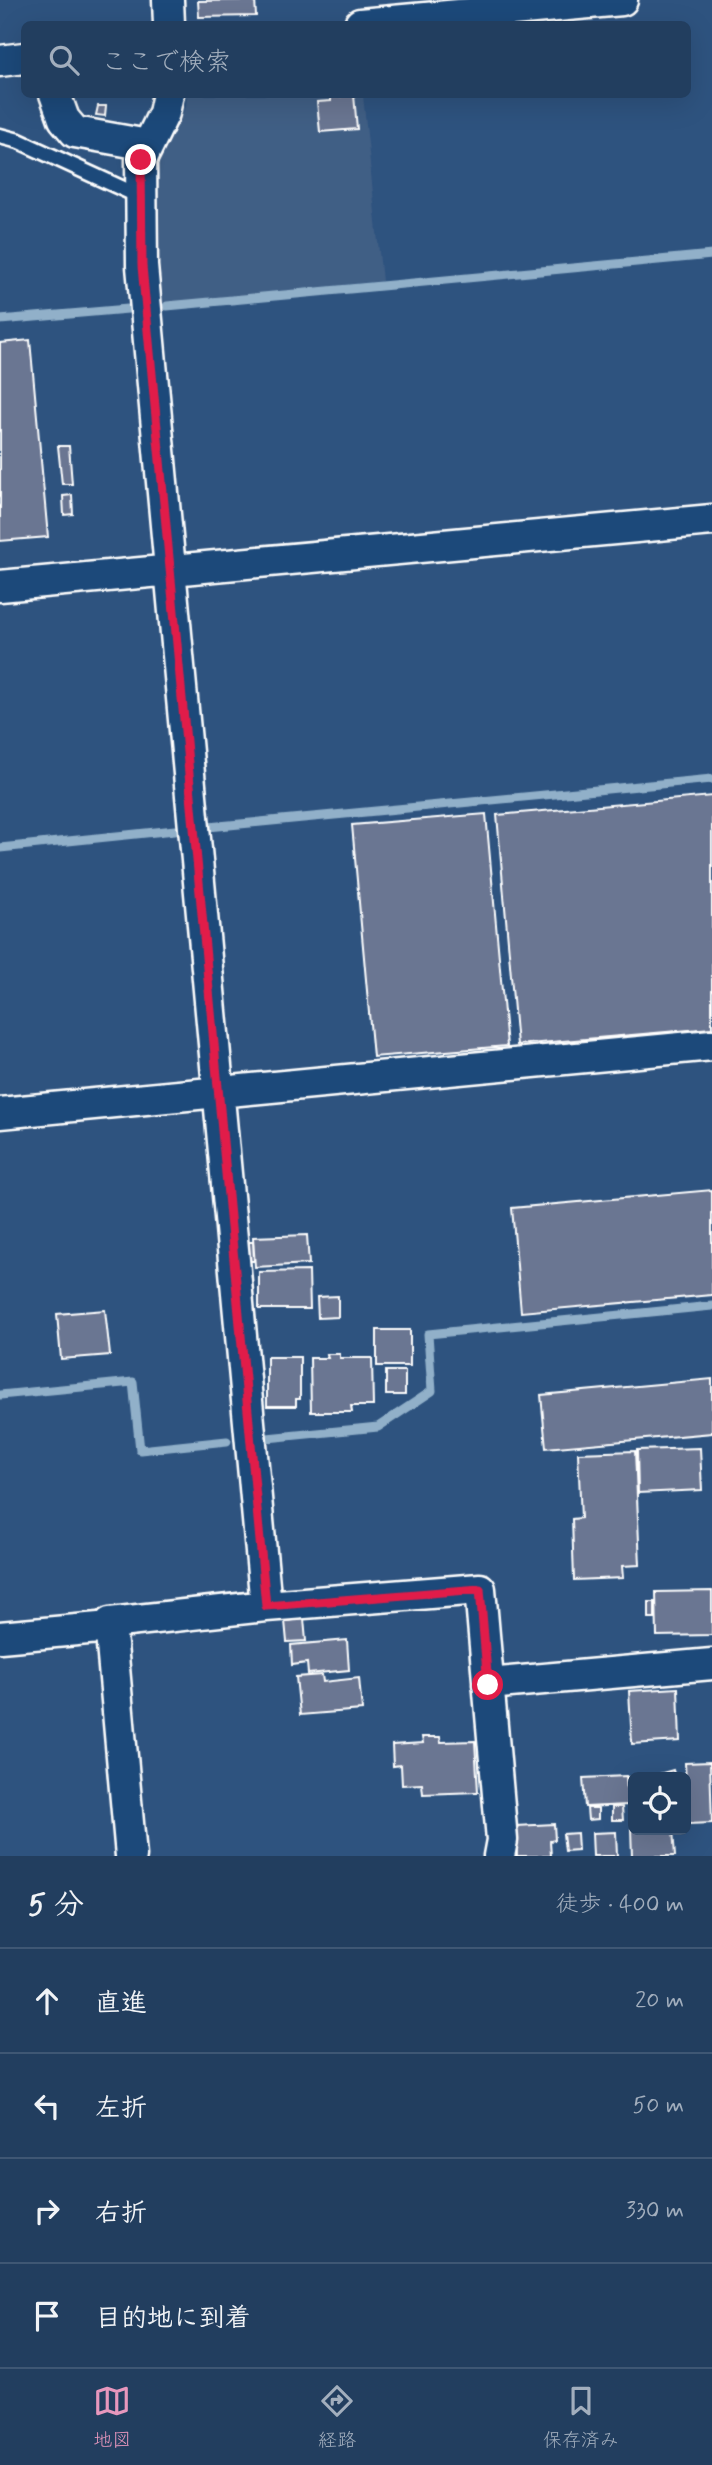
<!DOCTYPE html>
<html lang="ja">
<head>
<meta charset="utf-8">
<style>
	body { margin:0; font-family:Mynerve,"Klee One",sans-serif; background:#2a4565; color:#f1f3f6 }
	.controls { position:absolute; right:21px; bottom:21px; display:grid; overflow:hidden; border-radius:10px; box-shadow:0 7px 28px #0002 }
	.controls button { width:63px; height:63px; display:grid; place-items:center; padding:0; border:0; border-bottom:2px solid #3f5774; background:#223e5f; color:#f1f3f6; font:35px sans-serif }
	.stop { position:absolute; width:21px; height:21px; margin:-16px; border:5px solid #e11d48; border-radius:50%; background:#fff }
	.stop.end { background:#e11d48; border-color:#fff; box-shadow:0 2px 7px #0008 }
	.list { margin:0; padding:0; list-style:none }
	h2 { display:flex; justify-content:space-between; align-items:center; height:91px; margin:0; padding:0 28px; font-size:30px }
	h2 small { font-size:23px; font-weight:400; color:#a2aebd }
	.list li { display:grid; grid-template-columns:46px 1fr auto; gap:21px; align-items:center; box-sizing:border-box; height:105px; padding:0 28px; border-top:2px solid #3f5774 }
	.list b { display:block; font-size:26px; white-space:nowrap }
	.list em { font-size:23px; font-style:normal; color:#a2aebd }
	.icon { flex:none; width:38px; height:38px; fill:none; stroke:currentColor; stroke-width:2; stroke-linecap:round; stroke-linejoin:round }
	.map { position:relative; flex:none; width:712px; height:1856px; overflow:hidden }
	.search { position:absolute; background:#223e5f; box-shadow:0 7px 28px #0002; left:21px; right:21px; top:21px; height:77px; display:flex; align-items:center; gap:18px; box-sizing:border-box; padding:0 24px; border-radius:10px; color:#a2aebd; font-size:26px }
	.sheet { height:511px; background:#223e5f }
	nav { display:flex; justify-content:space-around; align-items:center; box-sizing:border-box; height:98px; border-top:2px solid #3f5774; background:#223e5f; font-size:19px; color:#a2aebd }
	nav a { display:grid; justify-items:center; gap:4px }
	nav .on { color:#e797bd }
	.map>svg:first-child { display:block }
	.built { fill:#405e85 }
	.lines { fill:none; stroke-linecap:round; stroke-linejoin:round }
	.stream { stroke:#91b0c9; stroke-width:9 }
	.building { fill:#6b7692; stroke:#fff; stroke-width:2 }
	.service-casing { stroke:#fff; stroke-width:19 }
	.minor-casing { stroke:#fff; stroke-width:35 }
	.service { stroke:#1f4a7a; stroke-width:14 }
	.minor { stroke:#1f4a7a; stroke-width:30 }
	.route { stroke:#e11d48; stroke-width:9 }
</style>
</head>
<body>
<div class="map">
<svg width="712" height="1856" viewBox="0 0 712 1856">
	<rect width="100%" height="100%" fill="#2e537f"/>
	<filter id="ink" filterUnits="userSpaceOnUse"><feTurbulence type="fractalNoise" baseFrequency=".0143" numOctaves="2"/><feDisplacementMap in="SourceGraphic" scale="14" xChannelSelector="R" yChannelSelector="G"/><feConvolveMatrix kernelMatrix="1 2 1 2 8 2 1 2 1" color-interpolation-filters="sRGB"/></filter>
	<g filter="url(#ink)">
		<!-- built -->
		<path class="built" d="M187,95H363L382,281L154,304L155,162L186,107Z"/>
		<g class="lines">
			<!-- stream -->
			<path class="stream" d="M167,306L712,255
				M0,320L128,309
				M208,827L712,779
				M0,848L175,830
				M0,1395L133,1382L140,1450L227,1441
				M267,1438L378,1427L432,1391L428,1334L712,1306"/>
		</g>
		<!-- building -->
		<path class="building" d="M255,0L256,16L199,17L198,1Z
			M354,95L357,129L320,132L317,102L331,101V97Z
			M98,106H106L105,116L96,115Z
			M30,340L48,537L0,541V343Z
			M58,446H69L72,484H62Z
			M72,495L73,514L64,515L63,496Z
			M712,796V1028L517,1045L497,815Z
			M486,814L507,1046L373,1057L352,825Z
			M712,1190V1295L521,1312L512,1208Z
			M307,1235L309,1264L255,1267L253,1237Z
			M248,1242H253L254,1261H249Z
			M309,1271L310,1309H259V1272Z
			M338,1296V1317L318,1318L317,1297Z
			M105,1310L110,1355L61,1359L57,1314Z
			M377,1330H410V1366H377Z
			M327,1354H340V1358H372L373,1406H351L352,1412H311L310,1358H328Z
			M267,1357H300V1399H296V1406H267Z
			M386,1371H405V1395H386Z
			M712,1379V1433L546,1448L541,1395Z
			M700,1448L702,1490L638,1493L637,1450Z
			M635,1451L640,1565L622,1566L623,1578L574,1580L572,1519L581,1518L578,1453Z
			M712,1591V1635L657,1636L656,1592Z
			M649,1602H655V1618H649Z
			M304,1619L306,1641L287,1642L285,1621Z
			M347,1640L349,1670L308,1674L307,1663L292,1665L291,1645Z
			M322,1675L323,1682L359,1678L362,1710L300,1715L296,1677Z
			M678,1688L680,1741L632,1744L629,1691Z
			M422,1737H440L441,1742L475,1741L478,1792L423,1794L422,1784L402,1785L401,1765L393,1766L392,1745L423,1743Z
			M710,1762L712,1823L688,1824L685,1763Z
			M673,1770L675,1777H652V1776Z
			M626,1776L628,1805L585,1807L583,1778Z
			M628,1777H641H633V1801H629Z
			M612,1807H622L623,1820H612Z
			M587,1808H598V1819L588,1820Z
			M554,1824L555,1840L550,1841L551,1856H517L516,1826Z
			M631,1829L673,1830L675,1856H632Z
			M616,1832L617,1856H593L592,1833Z
			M577,1833L578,1850L565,1851L563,1834Z"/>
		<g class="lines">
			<defs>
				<path id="service" d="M0,136L19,141L141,197"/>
				<path id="minor" d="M168,0L169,24
					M360,24L622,0
					M0,61L24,58
					M55,94L64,119L75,132L148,145
					M0,586L712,520
					M0,1113L712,1045
					M266,1606L480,1589L502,1840L499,1856
					M0,1637L110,1627
					M488,1684L712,1664
					M131,1856L110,1623L266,1606L142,266L141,160L164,113L168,94"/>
			</defs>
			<!-- service casing -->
			<use href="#service" class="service-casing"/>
			<!-- minor casing -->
			<use href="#minor" class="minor-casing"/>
			<!-- service -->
			<use href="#service" class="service"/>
			<!-- minor -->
			<use href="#minor" class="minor"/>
		</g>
	</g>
	<g class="lines" filter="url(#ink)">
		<!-- route -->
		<path class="route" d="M141,160L142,266L266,1606L480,1589L488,1685"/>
	</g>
</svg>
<div class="controls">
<button><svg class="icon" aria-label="locate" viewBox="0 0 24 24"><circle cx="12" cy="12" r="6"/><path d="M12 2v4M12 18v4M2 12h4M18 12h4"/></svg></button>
</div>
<div class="stop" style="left:488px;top:1685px"></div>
<div class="stop end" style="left:141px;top:160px"></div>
<div class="search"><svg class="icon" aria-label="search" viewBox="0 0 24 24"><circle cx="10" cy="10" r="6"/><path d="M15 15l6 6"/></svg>ここで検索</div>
</div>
<section class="sheet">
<h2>5 分<small>徒歩 · 400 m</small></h2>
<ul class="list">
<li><svg class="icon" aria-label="ahead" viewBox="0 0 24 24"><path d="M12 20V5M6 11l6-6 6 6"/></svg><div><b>直進</b></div><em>20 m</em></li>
<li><svg class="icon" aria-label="left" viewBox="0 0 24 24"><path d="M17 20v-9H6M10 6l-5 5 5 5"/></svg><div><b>左折</b></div><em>50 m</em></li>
<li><svg class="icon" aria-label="right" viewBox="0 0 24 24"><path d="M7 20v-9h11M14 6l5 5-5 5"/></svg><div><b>右折</b></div><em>330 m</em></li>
<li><svg class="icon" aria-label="arrive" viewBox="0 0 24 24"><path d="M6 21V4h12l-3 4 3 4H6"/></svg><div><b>目的地に到着</b></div></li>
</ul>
</section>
<nav>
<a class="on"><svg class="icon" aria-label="map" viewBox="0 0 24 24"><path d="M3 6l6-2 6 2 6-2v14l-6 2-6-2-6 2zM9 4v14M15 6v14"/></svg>地図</a>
<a><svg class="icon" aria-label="directions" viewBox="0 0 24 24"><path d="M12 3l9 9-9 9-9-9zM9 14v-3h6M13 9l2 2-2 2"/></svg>経路</a>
<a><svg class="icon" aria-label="saved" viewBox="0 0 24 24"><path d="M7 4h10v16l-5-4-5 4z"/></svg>保存済み</a>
</nav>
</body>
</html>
